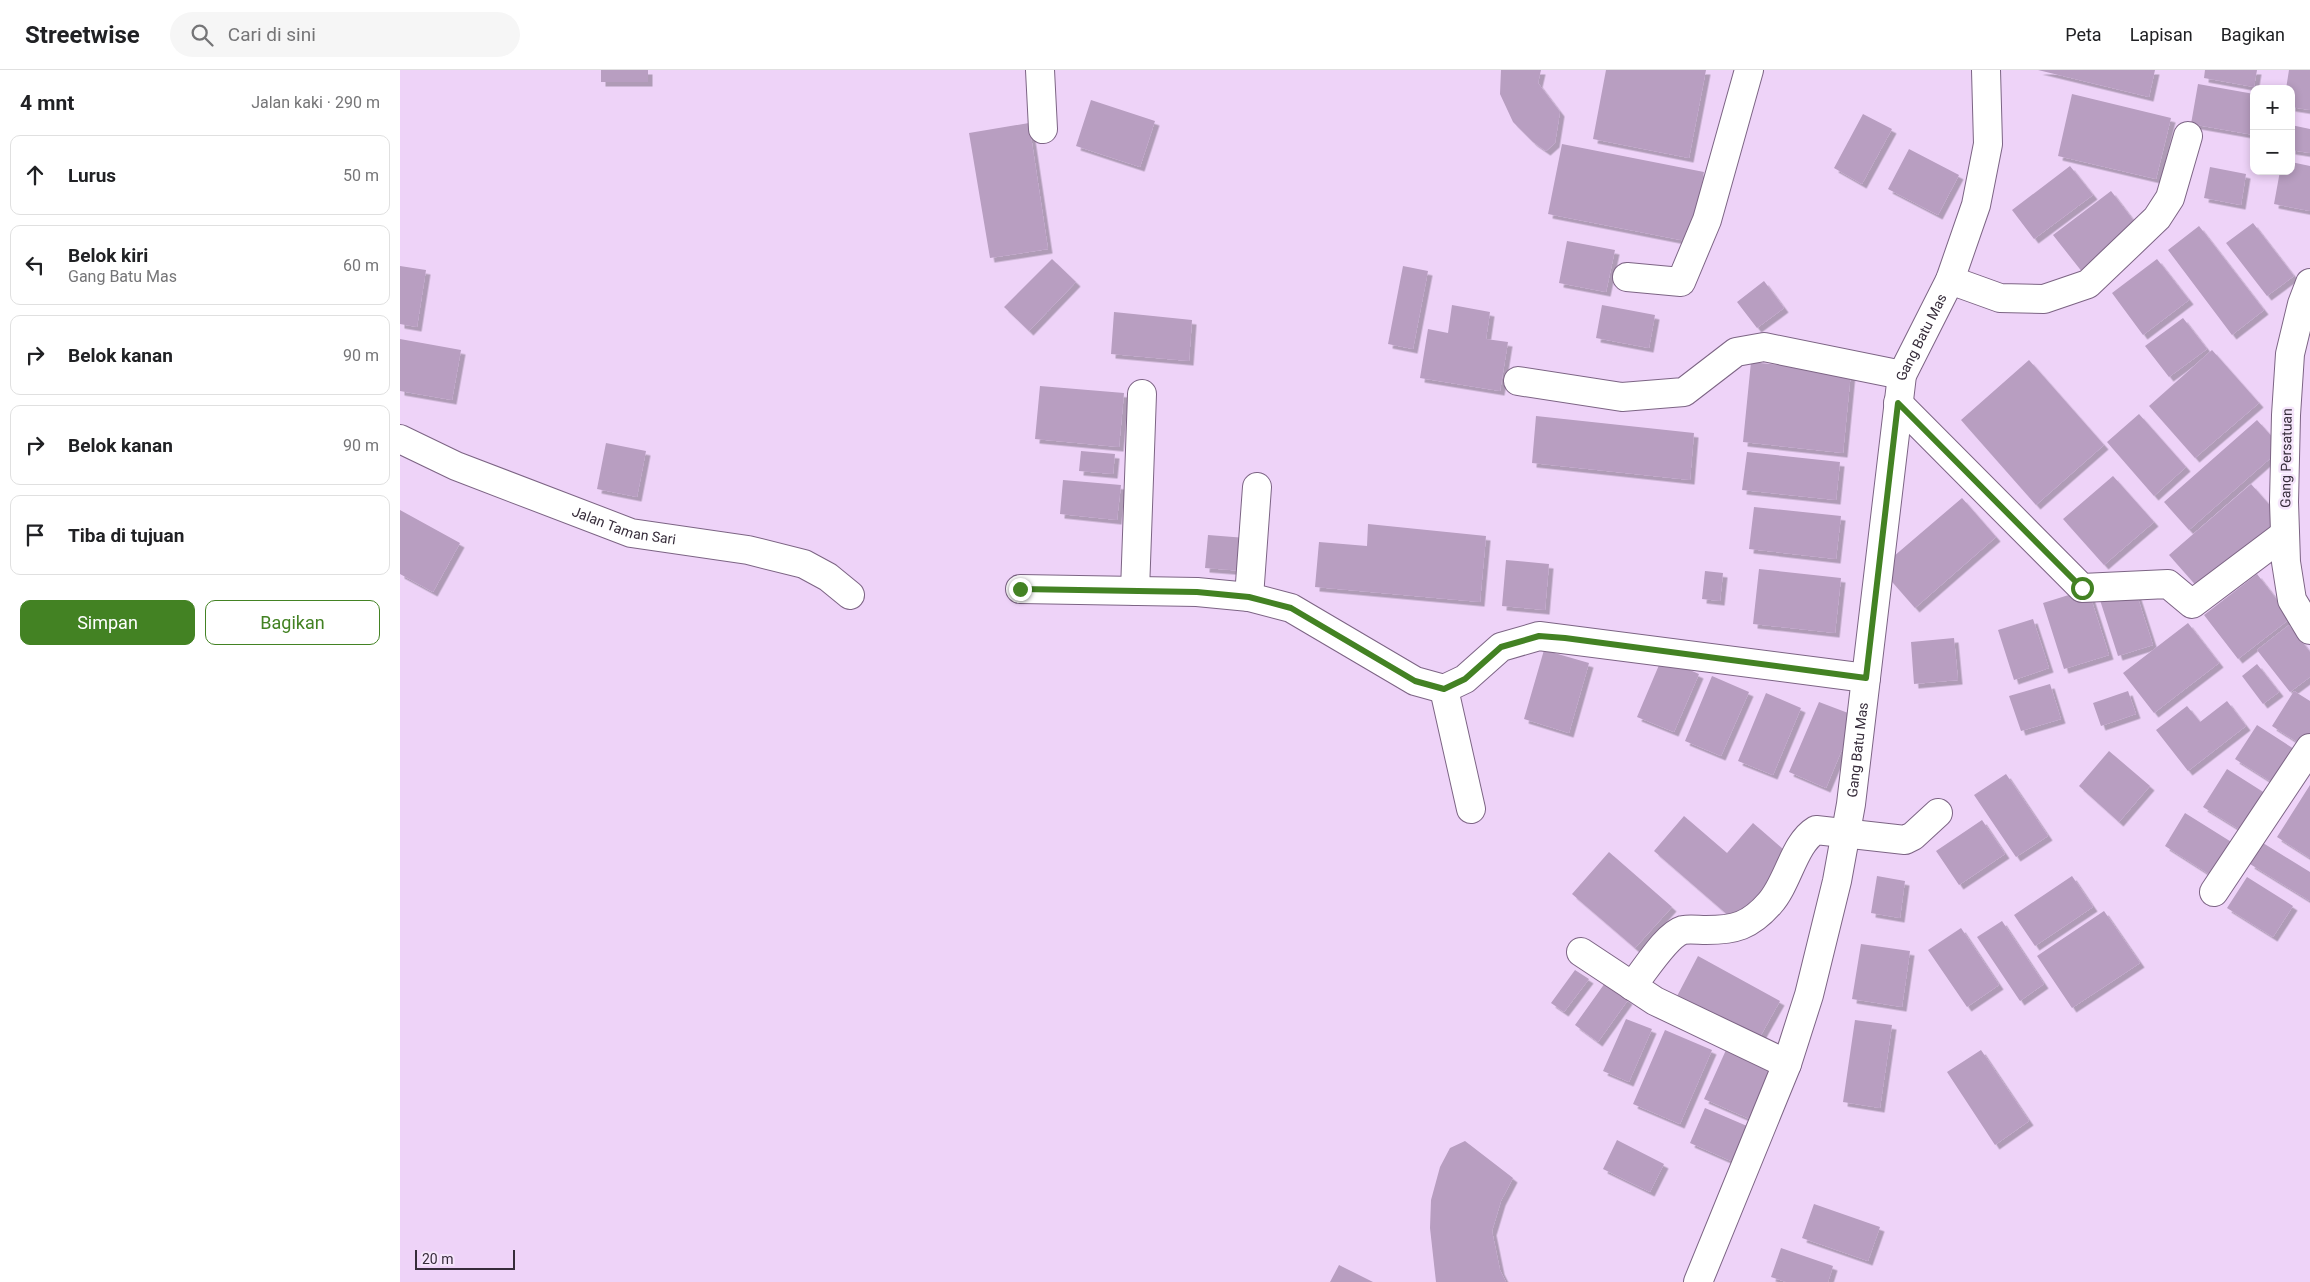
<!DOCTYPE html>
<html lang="id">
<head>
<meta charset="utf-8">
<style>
	body { margin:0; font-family:Roboto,sans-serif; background:#f6f6f6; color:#202124 }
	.controls { position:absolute; right:15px; top:15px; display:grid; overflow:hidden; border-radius:10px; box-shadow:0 2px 8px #0003 }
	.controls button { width:45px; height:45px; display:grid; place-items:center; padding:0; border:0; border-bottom:1px solid #e0e0e0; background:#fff; color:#202124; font:25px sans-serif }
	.scale { position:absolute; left:15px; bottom:12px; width:100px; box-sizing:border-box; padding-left:5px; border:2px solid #362c3a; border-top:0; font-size:14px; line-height:18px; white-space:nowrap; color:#362c3a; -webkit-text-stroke:4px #f5e5fb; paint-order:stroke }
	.stop { position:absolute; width:15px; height:15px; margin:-11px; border:4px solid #438223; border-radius:50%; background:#fff }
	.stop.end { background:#438223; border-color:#fff; box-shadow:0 1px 5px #0008 }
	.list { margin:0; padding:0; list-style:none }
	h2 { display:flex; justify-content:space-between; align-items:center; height:65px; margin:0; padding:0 20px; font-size:21px }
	h2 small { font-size:16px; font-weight:400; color:#757577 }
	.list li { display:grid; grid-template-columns:32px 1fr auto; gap:15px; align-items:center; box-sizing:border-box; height:80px; margin:0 10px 10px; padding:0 10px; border:1px solid #e0e0e0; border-radius:10px }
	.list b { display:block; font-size:19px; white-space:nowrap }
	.list p { margin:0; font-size:16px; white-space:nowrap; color:#757577 }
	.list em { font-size:16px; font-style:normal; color:#757577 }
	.actions { display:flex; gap:10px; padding:15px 20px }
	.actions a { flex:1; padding:11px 0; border:1px solid #438223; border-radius:10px; text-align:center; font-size:18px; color:#438223 }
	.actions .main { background:#438223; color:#fff }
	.icon { flex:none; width:28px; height:28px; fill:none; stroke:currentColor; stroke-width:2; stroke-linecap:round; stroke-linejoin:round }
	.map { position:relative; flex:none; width:1910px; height:1212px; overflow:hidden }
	header { display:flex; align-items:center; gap:30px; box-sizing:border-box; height:70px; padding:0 25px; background:#fff; border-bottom:1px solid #e0e0e0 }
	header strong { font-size:24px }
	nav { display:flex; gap:28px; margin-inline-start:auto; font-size:18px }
	.search { width:350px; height:45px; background:#f6f6f6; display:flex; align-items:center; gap:12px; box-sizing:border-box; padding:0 18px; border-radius:28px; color:#757577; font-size:19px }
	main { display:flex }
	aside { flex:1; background:#fff }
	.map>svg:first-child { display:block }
	.building { fill:#b89ec1; filter:url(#shadow) }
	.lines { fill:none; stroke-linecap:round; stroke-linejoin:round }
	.minor-casing { stroke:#7c6484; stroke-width:30 }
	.minor { stroke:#fff; stroke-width:28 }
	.route { stroke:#438223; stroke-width:6 }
	.labels { text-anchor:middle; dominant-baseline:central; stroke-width:5; stroke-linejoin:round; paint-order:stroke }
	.street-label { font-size:14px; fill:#362c3a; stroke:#f5e5fb }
</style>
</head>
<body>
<header>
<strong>Streetwise</strong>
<div class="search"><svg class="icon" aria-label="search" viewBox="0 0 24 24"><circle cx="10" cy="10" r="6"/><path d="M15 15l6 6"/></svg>Cari di sini</div>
<nav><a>Peta</a><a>Lapisan</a><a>Bagikan</a></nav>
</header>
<main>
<aside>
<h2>4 mnt<small>Jalan kaki · 290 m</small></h2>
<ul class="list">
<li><svg class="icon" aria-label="ahead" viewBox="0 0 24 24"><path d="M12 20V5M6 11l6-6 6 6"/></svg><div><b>Lurus</b></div><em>50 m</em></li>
<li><svg class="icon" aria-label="left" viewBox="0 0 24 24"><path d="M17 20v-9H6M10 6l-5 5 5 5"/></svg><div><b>Belok kiri</b><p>Gang Batu Mas</p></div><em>60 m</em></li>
<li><svg class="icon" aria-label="right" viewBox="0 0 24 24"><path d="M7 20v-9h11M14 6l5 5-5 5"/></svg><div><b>Belok kanan</b></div><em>90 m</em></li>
<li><svg class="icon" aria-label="right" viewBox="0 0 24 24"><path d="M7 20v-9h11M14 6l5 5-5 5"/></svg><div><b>Belok kanan</b></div><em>90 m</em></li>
<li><svg class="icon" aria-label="arrive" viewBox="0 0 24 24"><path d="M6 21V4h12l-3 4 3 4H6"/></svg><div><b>Tiba di tujuan</b></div></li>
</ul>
<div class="actions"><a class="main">Simpan</a><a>Bagikan</a></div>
</aside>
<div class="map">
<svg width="1910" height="1212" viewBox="0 0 1910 1212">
	<defs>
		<filter id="shadow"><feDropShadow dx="4.5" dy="4.5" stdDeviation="0" flood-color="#0004"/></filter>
	</defs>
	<rect width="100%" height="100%" fill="#eed3f8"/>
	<!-- building -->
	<path class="building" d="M201,0H248V12H201Z
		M1101,0H1141L1138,13L1160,42L1155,73L1146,81L1133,72L1113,52L1100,24Z
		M1206,0H1306L1289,88L1193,69Z
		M1638,0H1755L1749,27Z
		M1805,0H1857L1854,17L1804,8Z
		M1889,0H1910V40L1891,37V19H1886Z
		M1798,14L1854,24V65L1791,54Z
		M1672,24L1771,48L1756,109L1658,86Z
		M691,30L755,51L740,97L676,76Z
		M1463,44L1492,59L1462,114L1434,98Z
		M629,53L648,179L590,188L569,63Z
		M1891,55L1910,59V83L1891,80Z
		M1162,74L1304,102L1291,172L1148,144Z
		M1509,79L1559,105L1538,145L1488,119Z
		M1891,92L1910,96V141L1874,134L1880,101H1891Z
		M1670,96L1693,125L1634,169L1612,140Z
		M1810,97L1846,104L1841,135L1804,128Z
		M1711,121L1740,159L1683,203L1653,165Z
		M1853,153L1894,206L1867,226L1826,173Z
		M1799,156L1864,240L1832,265L1768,180Z
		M1167,171L1215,180L1206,222L1159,213Z
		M652,189L676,212L629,261L604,237Z
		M1757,189L1789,230L1743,265L1712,223Z
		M0,196L26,200L17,257L0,254Z
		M1003,196L1028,201L1013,279L988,274Z
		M1364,211L1384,238L1357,258L1337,232Z
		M1052,235L1090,242L1086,269L1108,272L1100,321L1020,308L1028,259L1048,263Z
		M1202,235L1255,245L1249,278L1196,268Z
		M714,242L792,250L789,291L711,284Z
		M1783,248L1807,279L1769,307L1745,276Z
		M0,269L61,280L52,330L0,321Z
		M1812,280L1859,333L1795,388L1749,336Z
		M1629,290L1704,375L1636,435L1561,350Z
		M1351,292L1451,302L1443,383L1343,372Z
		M640,316L724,323L719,377L635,369Z
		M1739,344L1786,397L1754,426L1707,372Z
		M1136,346L1294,363L1290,410L1132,393Z
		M1857,350L1882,378L1789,460L1764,432Z
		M206,373L246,381L237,427L197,419Z
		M681,381L715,384L713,404L679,401Z
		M1347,382L1440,392L1436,430L1342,420Z
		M1713,406L1754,452L1704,495L1663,449Z
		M663,410L721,415L717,450L660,444Z
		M1851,414L1882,449L1800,520L1769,485Z
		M1562,428L1596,467L1515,538L1480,498Z
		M1354,437L1441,446L1436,489L1349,479Z
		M0,440L60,473L33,522L0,504Z
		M968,454L1086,466L1080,532L915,517L919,472L967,476Z
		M808,465L846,468L843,501L805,498Z
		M1106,490L1149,494L1145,540L1102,536Z
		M1359,499L1441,508L1435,563L1353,554Z
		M1305,501L1323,503L1320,531L1302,529Z
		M1857,504L1891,548L1838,589L1804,545Z
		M1734,516L1753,575L1718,586L1699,527Z
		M1688,519L1709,585L1664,599L1643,533Z
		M1633,549L1649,598L1614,610L1598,560Z
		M1788,553L1819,593L1754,643L1723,603Z
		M1889,555L1910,582V607L1890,622L1857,580Z
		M1554,568L1558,610L1514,614L1511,572Z
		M1144,580L1189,593L1169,663L1124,649Z
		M1262,588L1299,604L1274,662L1237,647Z
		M1857,594L1879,622L1863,634L1842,606Z
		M1312,606L1349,622L1321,686L1285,671Z
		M1650,614L1661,649L1621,661L1609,626Z
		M1728,621L1736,644L1701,656L1693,633Z
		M1894,621L1910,631V669L1905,677L1872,656Z
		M1366,623L1401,638L1373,705L1338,691Z
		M1827,631L1846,656L1788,701L1756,660L1787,636L1800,652Z
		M1419,632L1456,646L1426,718L1389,702Z
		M1857,655L1894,679L1873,713L1835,689Z
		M1709,681L1750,716L1719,752L1679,716Z
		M1827,699L1868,725L1845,763L1803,737Z
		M1606,704L1648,766L1616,787L1574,725Z
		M1910,715V788L1877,767Z
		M1785,743L1833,773L1812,806L1765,776Z
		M1284,746L1327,783L1353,753L1392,787L1336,852L1254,781Z
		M1582,750L1605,784L1559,815L1536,781Z
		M1863,773L1910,802V831L1850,794Z
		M1209,782L1272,837L1235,878L1172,824Z
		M1477,806L1505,811L1500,848L1471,843Z
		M1672,806L1693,837L1635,876L1614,845Z
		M1847,807L1893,836L1873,867L1827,838Z
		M1704,841L1740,893L1672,938L1637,886Z
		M1602,851L1644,914L1620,931L1577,867Z
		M1561,858L1599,915L1567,937L1528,880Z
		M1461,874L1510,881L1502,937L1452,929Z
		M1298,886L1380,931L1356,974L1275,930Z
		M1175,900L1189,909L1164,942L1151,933Z
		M1205,913L1228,930L1198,972L1175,955Z
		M1226,949L1252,959L1229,1012L1203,1001Z
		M1455,950L1492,955L1480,1038L1443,1032Z
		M1265,960L1312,980L1280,1054L1233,1034Z
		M1326,980L1374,1001L1352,1050L1304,1029Z
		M1581,980L1629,1051L1595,1075L1547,1002Z
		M1305,1038L1354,1059L1338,1094L1290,1073Z
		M1217,1070L1264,1094L1250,1122L1203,1099Z
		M1065,1071L1113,1108L1101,1131L1092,1161L1100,1200L1106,1212H1036L1030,1158L1031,1130L1040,1097L1050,1078Z
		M1414,1134L1480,1157L1468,1191L1402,1168Z
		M1381,1178L1433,1196L1428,1212H1386L1371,1207Z
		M939,1195L973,1212H930Z"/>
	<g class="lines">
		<defs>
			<g id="minor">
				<path d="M640,0L643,59"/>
				<path d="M1227,207L1281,212L1307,150L1349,0"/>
				<path d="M1550,210L1600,228L1644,229L1688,214L1757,148L1770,128L1788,66"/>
				<path d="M1910,213L1902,234L1890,284L1886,345L1884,432L1886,492L1892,530L1910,560"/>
				<path d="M1118,311L1222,327L1284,322L1336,282L1364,277L1502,305"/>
				<path d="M1498,333L1682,518L1768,514L1792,534L1885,464"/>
				<path id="s1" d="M0,369L56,396L231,463L348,480L404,494L428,507L450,525"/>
				<path d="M620,519L797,522L849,527L891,538L1015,611L1044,619L1065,609L1101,577L1139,566L1466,608"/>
				<path d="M735,521L742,324"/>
				<path d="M849,527L857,417"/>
				<path d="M1044,619L1071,739"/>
				<path d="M1814,822L1910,678"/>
				<path d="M1181,882L1255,931L1387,994"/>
				<path d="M1232,916C1244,902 1266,865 1283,860C1290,859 1299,860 1306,860C1335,860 1350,856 1370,833C1388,813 1394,773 1416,760L1505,770L1513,766L1538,743"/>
				<path id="s2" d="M1298,1212L1387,994L1409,925L1437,811L1451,734L1502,305L1550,210L1576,135L1588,74L1586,0"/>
			</g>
		</defs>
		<!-- minor casing -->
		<use href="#minor" class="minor-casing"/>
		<!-- minor -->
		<use href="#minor" class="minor"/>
	</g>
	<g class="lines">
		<!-- route -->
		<path class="route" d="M620,519L797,522L849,527L891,538L1015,611L1044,619L1065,609L1101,577L1139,566L1165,568L1466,608L1498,333L1682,518"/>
	</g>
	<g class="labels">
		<!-- street labels -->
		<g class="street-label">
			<text stroke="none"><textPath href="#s2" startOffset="978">Gang Batu Mas</textPath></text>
			<text transform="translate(1886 388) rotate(-89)">Gang Persatuan</text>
			<text stroke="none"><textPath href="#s1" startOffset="241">Jalan Taman Sari</textPath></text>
			<text stroke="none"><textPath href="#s2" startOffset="558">Gang Batu Mas</textPath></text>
		</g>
	</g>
</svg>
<div class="controls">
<button>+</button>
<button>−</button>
</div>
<div class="scale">20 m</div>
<div class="stop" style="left:1682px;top:518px"></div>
<div class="stop end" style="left:620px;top:519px"></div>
</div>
</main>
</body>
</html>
